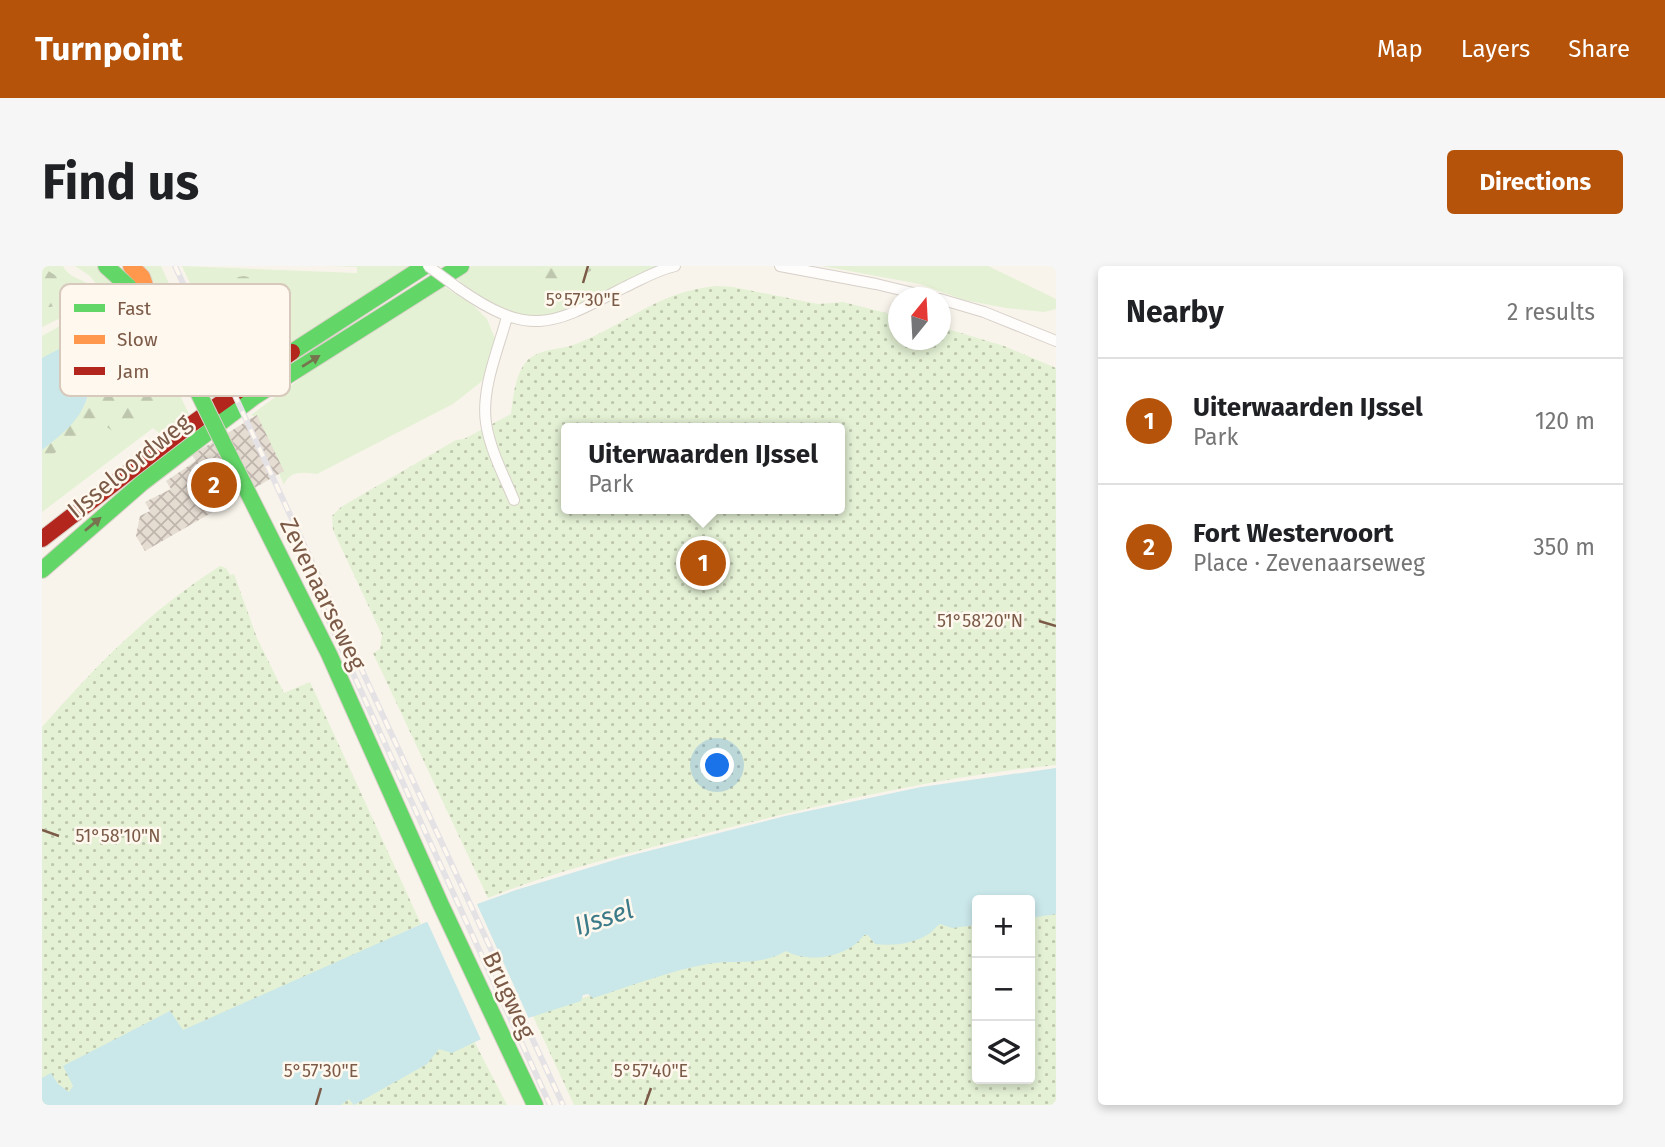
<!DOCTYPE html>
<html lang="en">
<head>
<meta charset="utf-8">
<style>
	body { margin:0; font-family:"Fira Sans",sans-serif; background:#f6f6f6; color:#202124 }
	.controls { position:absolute; right:21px; bottom:21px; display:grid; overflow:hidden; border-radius:7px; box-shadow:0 4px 10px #0003 }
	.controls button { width:63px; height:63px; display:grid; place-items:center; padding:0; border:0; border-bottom:2px solid #e0e0e0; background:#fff; color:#202124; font:35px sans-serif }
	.compass { position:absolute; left:846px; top:21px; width:63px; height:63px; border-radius:50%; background:#fff; box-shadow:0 4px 10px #0003; rotate:18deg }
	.you { position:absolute; left:676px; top:500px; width:24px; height:24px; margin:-18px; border:5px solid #fff; border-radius:50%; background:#1a73e8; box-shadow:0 0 0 10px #1a73e833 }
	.badge { display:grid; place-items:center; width:46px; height:46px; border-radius:50%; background:#b45309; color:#fff; font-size:23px; font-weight:700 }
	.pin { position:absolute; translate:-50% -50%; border:4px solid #fff; box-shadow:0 2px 7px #0006 }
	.popup { position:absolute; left:519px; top:157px; width:284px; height:91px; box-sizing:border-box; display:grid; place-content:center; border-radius:7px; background:#fff; filter:drop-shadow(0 2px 5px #0005); font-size:23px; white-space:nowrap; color:#757577 }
	.popup b { font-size:26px; color:#202124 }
	.popup::after { content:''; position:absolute; left:50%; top:100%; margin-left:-14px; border:14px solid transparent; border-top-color:#fff }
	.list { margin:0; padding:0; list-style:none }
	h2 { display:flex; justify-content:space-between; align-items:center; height:91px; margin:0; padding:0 28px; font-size:30px }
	h2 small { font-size:23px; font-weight:400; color:#757577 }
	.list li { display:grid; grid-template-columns:46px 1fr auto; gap:21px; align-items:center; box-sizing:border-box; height:126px; padding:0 28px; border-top:2px solid #e0e0e0 }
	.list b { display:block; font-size:26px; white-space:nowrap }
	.list p { margin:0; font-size:23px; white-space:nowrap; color:#757577 }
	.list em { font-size:23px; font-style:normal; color:#757577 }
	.icon { flex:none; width:38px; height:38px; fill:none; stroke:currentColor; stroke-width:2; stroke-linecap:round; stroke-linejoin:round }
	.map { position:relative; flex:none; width:1014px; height:839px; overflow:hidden; border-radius:7px }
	header { display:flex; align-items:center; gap:42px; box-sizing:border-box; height:98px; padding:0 35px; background:#b45309; color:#fff }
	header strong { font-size:33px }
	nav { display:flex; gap:38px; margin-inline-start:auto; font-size:24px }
	.intro { display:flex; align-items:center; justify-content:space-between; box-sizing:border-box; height:168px; padding:0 42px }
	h1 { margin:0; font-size:49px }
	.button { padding:18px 32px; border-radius:7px; background:#b45309; color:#fff; font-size:24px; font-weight:700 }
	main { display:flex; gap:42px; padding:0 42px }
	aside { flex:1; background:#fff; border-radius:7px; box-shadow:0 4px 10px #0003 }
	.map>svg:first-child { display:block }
	.green { fill:#e4f1d4 }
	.forest { fill:url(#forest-firs) }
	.park { fill:url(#park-dots); fill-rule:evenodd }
	.water { fill:#cae7ea }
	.pier { fill:#f8f4eb }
	.building { fill:url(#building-cross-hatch) }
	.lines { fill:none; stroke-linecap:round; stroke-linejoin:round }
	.street-casing { stroke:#d7d0c8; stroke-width:12 }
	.fast-casing { stroke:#dad0c8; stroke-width:18 }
	.slow-casing { stroke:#dad0c8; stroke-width:18 }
	.jam-casing { stroke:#dad0c8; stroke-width:18 }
	.street { stroke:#fefdfc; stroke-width:10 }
	.fast { stroke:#63d668; stroke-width:16 }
	.slow { stroke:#ff974d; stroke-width:16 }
	.jam { stroke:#b3261e; stroke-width:16 }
	.rail-casing { stroke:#e5e2e6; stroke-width:6 }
	.rail { stroke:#fff8ee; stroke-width:3.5; stroke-dasharray:10; stroke-linecap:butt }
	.street-bridge-casing { stroke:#d7d0c8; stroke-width:12; stroke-linecap:butt }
	.fast-bridge-casing { stroke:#dad0c8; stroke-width:18; stroke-linecap:butt }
	.street-bridge { stroke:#fefdfc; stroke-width:10 }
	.fast-bridge { stroke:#63d668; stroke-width:16 }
	.oneway { fill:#76734e }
	.ticks { fill:none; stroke:#7b5a47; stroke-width:2.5 }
	.labels { text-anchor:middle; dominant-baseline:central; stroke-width:5; stroke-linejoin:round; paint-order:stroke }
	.street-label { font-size:24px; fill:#7b5a47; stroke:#fff8ee }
	.water-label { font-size:26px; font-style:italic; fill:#3b7b89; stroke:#fff8ee }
	.key { fill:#fff8ee; stroke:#d7c9bc; stroke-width:2 }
	.key-label { font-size:19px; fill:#7b5a47 }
	.ticks-label { font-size:18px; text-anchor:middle; fill:#7b5a47; stroke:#fff8ee; stroke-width:5; stroke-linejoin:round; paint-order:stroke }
</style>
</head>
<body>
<header>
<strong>Turnpoint</strong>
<nav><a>Map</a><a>Layers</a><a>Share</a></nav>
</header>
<div class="intro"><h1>Find us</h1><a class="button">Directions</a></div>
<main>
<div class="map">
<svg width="1014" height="839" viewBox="0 0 1014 839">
	<defs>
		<pattern id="forest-firs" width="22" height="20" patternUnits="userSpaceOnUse" patternTransform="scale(1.75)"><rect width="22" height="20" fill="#e4f1d4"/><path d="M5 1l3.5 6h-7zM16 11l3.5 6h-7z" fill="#bec6ae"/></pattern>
		<pattern id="park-dots" width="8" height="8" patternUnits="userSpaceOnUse" patternTransform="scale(1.75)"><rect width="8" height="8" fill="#e4f1d4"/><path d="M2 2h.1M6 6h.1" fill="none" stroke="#bec6ae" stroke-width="1.8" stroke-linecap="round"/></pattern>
		<pattern id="building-cross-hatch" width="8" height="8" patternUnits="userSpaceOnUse" patternTransform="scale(1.75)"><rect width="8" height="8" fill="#e5dcd2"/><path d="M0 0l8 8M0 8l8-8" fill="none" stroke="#bfb5ac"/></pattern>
	</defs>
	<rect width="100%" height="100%" fill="#f8f4eb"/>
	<!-- green -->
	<path class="green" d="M0,0H21C30,19 59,9 49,42L27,48L0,61V42L30,38Z
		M33,0H57L97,38L109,56L149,132C142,124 138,113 133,103C115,74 90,58 60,44L55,19L48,10Z
		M100,0H119L177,127L169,133L116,21Z
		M140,0L315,7V1L287,0H371L211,105L208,101L192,113Z
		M430,0H509L493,9L519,20L557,0H616C568,18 515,71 460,44C442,36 426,22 411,10Z
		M780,0H946L1014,33V43L1002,46L964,42L922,34L878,18Z
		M401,20L431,39L445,53L454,75L447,105L439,116L411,138L275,208C262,206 247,204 242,219L212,150L209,149L281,96Z
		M45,51C98,55 127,104 147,148L130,160H126L117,167L111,162L0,246V197L55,154L68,72L62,84L47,98C19,76 29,82 0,92V70L27,55Z"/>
	<!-- forest -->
	<path class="forest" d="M509,0H557C537,11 515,30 493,17V9Z
		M0,1L32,21L35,32L30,38L0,42Z
		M202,10L221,15L204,57L200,58C188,50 174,29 177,14Z
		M68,71L96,95L122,133L72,166L55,154L0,197V184C27,162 57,137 47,98L62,84Z"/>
	<!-- park -->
	<path class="park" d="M674,20L691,21L776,38L801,36L856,50V74H898L899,61L962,80L1014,102V499C903,510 794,535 685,562C605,583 523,601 446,632L331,387L338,383L340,369L291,264L290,250L299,241L414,174L422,173L469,148C471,132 473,109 484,96C496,82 519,84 534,78C586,58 614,26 674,20ZM524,162H798V243H524Z
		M178,300L184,302L188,309L192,308L215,372L242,427L268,416L379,658L5,839H0V461C57,397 106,346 178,300Z
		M1014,640V839H532L490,748L645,699L733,685L815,663L891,652L935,653V813H988V643Z
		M432,775L465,839H271L397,782Z"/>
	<!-- water -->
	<path class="water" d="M19,82C29,82 36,88 43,95C51,101 49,110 48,120C43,151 23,166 0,184V92Z
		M1014,502V648L988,652V634H935V659L910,662L898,658C893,661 891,666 885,669C870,678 851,680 833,678L826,669H822C806,691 768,698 744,685C716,701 694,693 665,698C627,705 589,720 551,732L546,728L541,729L539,735L477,755L410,787L397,783L385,798L312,839L307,833L299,839H0V812L9,807L16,818L27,826L31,820L21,800L128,745L141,764L382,657L474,624L579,592L743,550L879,521Z"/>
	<!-- pier -->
	<path class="pier" d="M434,636L488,755L440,776L384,653Z"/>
	<!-- building -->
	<path class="building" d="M215,149L242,205L103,285L94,270L98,250L108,245L103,236L129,223L124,215L154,195L150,189Z"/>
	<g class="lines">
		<defs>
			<path id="street" d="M738,0L834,18L892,32
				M416,22C489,73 510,59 583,21C600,13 615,4 633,0
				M898,33L942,46L1014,75
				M465,51C456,84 439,123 444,157C448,184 462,210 472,234"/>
			<path id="fast" d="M64,0L109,41
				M250,86L383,0
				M179,173L287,388L399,639L493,839
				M0,304L100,217L212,131L419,0"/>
			<path id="slow" d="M89,0L100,11L111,42L156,126"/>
			<path id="jam" d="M0,273L140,165L250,86"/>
		</defs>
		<!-- street casing -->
		<use href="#street" class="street-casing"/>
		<!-- fast casing -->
		<use href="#fast" class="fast-casing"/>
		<!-- slow casing -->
		<use href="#slow" class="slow-casing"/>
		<!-- jam casing -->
		<use href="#jam" class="jam-casing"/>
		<!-- street -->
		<use href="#street" class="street"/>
		<!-- fast -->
		<use href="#fast" class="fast"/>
		<!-- slow -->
		<use href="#slow" class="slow"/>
		<!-- jam -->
		<use href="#jam" class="jam"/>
		<defs>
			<path id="rail" d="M133,0L521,839
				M272,322L508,839"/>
		</defs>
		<!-- rail casing -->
		<use href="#rail" class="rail-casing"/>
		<!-- rail -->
		<use href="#rail" class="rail"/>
		<defs>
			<path id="street-bridge" d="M386,0L416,22"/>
			<path id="fast-bridge" d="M156,126L179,173"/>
		</defs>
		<!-- street-bridge casing -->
		<use href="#street-bridge" class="street-bridge-casing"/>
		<!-- fast-bridge casing -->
		<use href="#fast-bridge" class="fast-bridge-casing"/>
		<!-- street-bridge -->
		<use href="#street-bridge" class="street-bridge"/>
		<!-- fast-bridge -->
		<use href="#fast-bridge" class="fast-bridge"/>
	</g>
	<!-- one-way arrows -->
	<defs><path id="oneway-solid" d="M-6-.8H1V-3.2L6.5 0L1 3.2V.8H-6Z" transform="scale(1.75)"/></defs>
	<g class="oneway">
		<use href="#oneway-solid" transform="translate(269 95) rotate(-32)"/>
		<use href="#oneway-solid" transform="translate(51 258) rotate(-40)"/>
	</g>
	<!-- ticks -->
	<path class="ticks" d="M541,17L546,0M997,355L1014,360M0,564L17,570M274,839L279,822M603,839L609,822"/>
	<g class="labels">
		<!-- street labels -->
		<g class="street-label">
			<text transform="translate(87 200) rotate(-39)">IJsseloordweg</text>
			<text transform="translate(281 328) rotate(64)">Zevenaarseweg</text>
			<text transform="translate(467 729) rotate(65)">Brugweg</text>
		</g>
		<!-- water labels -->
		<g class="water-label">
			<text transform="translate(562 652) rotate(-18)">IJssel</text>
		</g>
	</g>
	<!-- legend -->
	<rect x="18" y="18" width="230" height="112" rx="10" class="key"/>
	<rect x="32" y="38" width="31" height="8" fill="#63d668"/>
	<rect x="32" y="69" width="31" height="9" fill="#ff974d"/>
	<rect x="32" y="101" width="31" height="8" fill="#b3261e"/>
	<g class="key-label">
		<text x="75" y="49">Fast</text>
		<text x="75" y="80">Slow</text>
		<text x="75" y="112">Jam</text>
	</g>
	<g class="ticks-label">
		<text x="541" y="40">5°57'30"E</text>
		<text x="938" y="361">51°58'20"N</text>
		<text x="76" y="576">51°58'10"N</text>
		<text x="279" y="811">5°57'30"E</text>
		<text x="609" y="811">5°57'40"E</text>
	</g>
</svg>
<div class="controls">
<button>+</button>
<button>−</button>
<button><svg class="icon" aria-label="layers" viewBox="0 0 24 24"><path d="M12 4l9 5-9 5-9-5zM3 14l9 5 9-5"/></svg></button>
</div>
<svg class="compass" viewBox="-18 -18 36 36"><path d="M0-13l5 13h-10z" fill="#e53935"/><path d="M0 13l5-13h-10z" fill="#757577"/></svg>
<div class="you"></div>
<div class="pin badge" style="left:661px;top:297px">1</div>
<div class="popup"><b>Uiterwaarden IJssel</b>Park</div>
<div class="pin badge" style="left:172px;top:219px">2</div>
</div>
<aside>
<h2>Nearby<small>2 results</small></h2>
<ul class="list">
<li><span class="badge">1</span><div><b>Uiterwaarden IJssel</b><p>Park</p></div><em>120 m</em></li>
<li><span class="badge">2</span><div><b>Fort Westervoort</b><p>Place · Zevenaarseweg</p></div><em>350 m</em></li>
</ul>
</aside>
</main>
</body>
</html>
